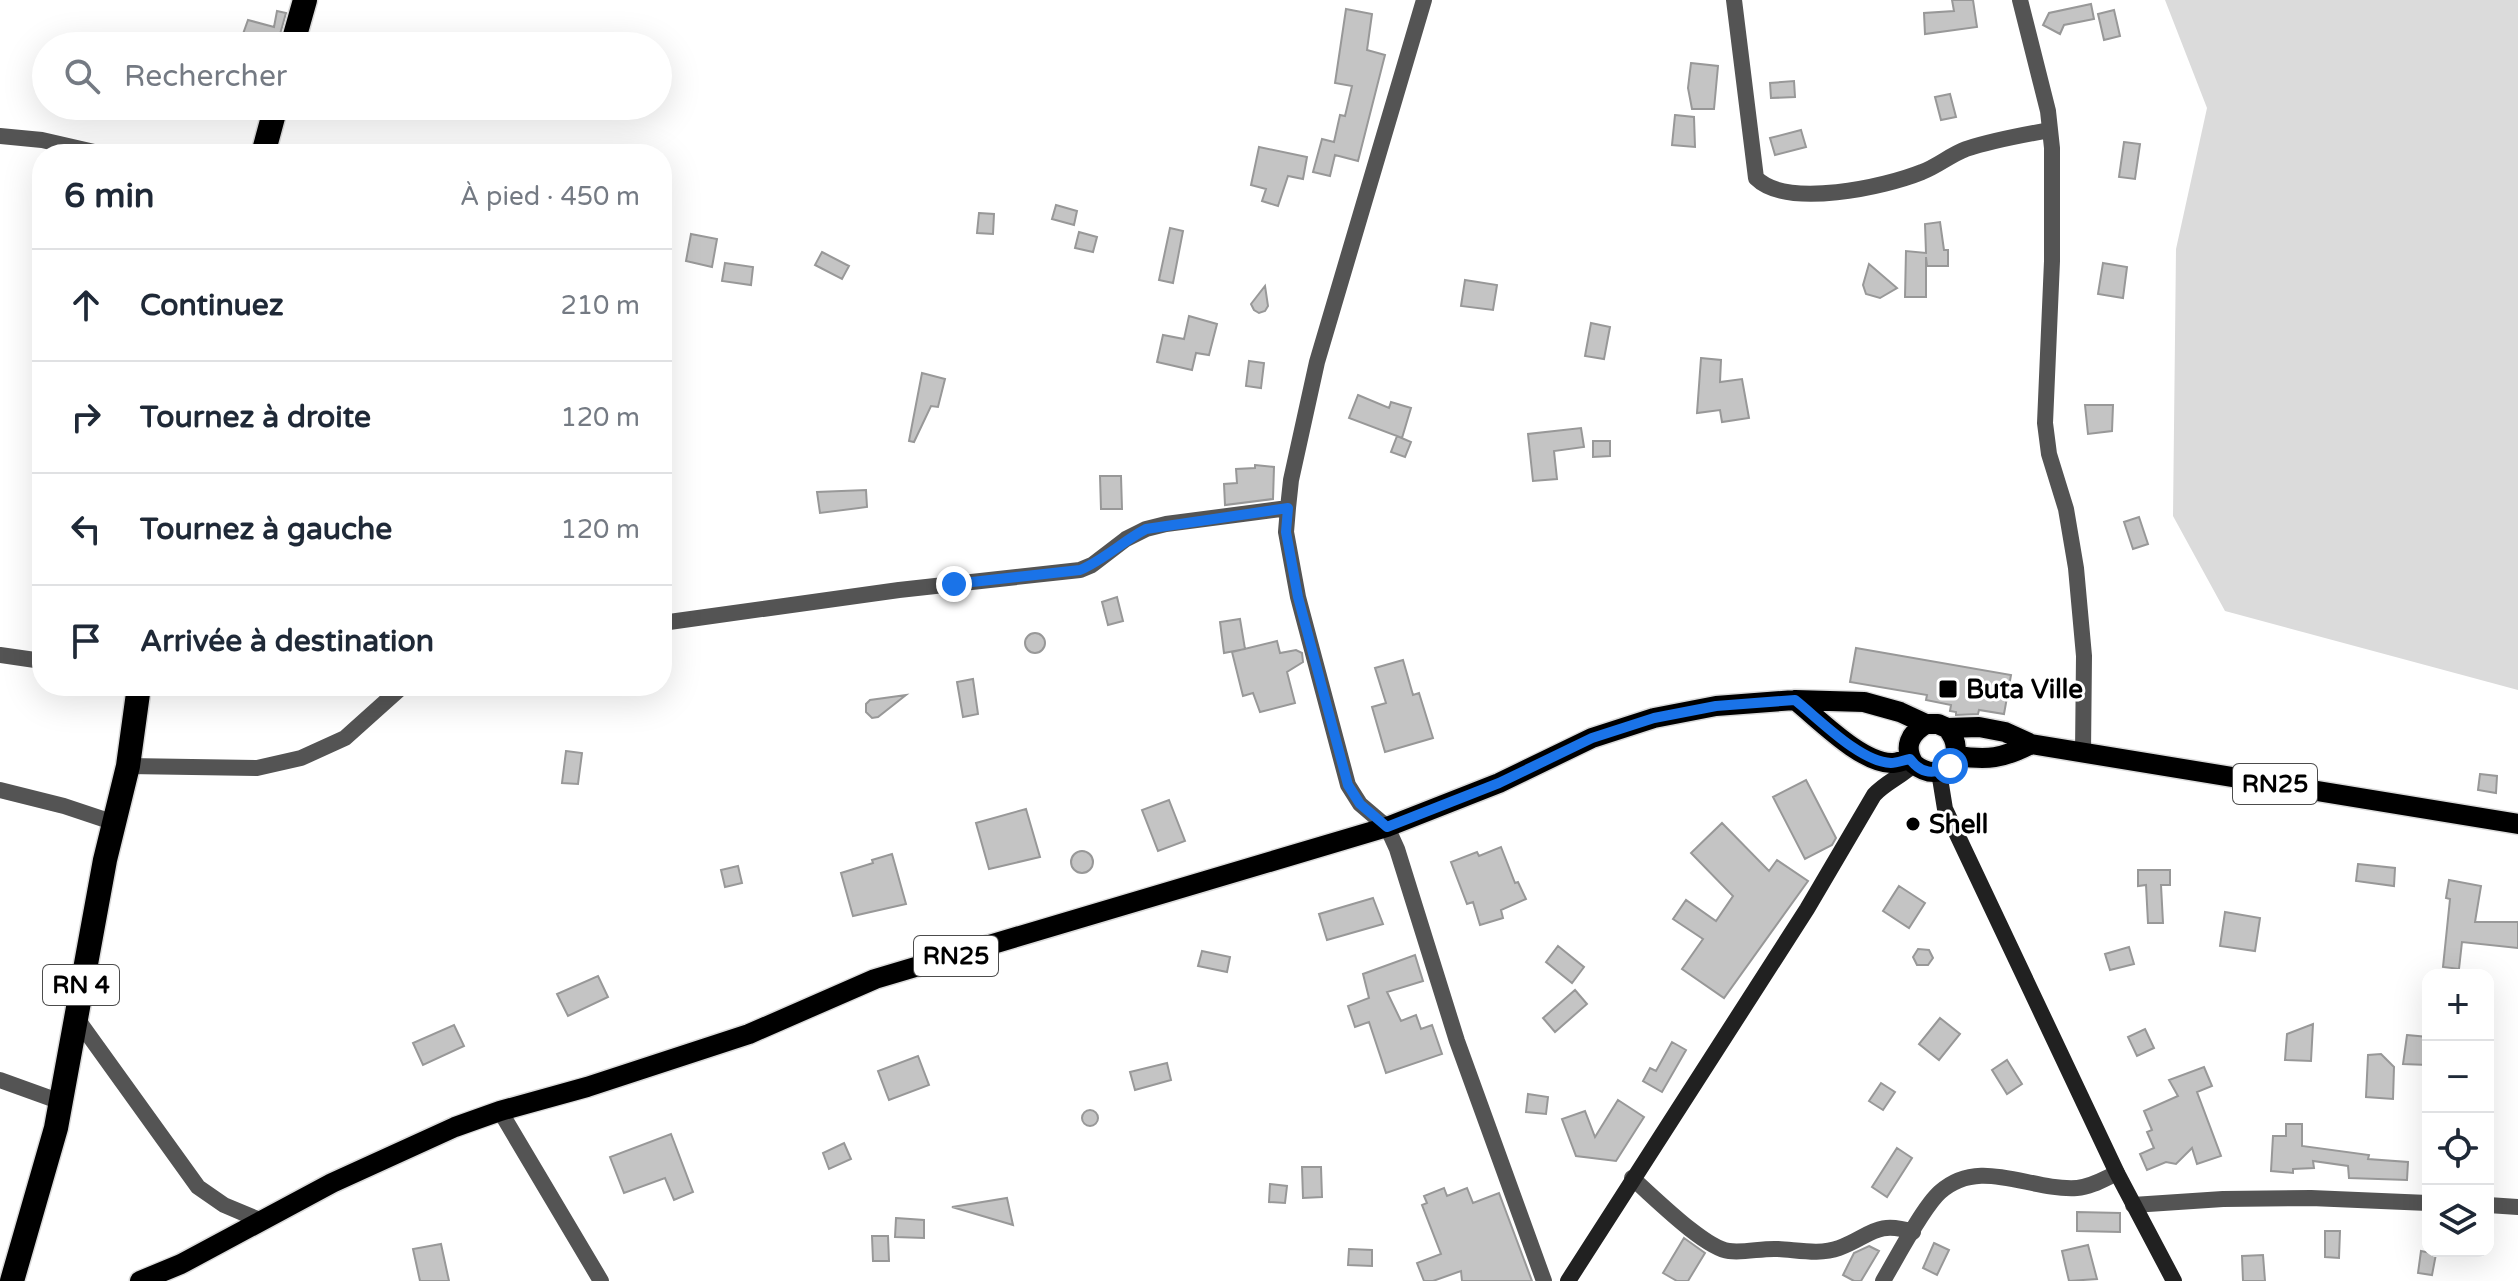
<!DOCTYPE html>
<html lang="fr">
<head>
<meta charset="utf-8">
<style>
	body { margin:0; font-family:"Varela Round",sans-serif; background:#f2f2f3; color:#1f2937 }
	.controls { position:absolute; right:24px; bottom:24px; display:grid; overflow:hidden; border-radius:16px; box-shadow:0 8px 32px #0002 }
	.controls button { width:72px; height:72px; display:grid; place-items:center; padding:0; border:0; border-bottom:2px solid #e0e1e3; background:#fff; color:#1f2937; font:40px sans-serif }
	.stop { position:absolute; width:24px; height:24px; margin:-18px; border:6px solid #1a73e8; border-radius:50%; background:#fff }
	.stop.end { background:#1a73e8; border-color:#fff; box-shadow:0 2px 8px #0008 }
	.list { margin:0; padding:0; list-style:none }
	h2 { display:flex; justify-content:space-between; align-items:center; height:104px; margin:0; padding:0 32px; font-size:34px }
	h2 small { font-size:26px; font-weight:400; color:#747a83 }
	.list li { display:grid; grid-template-columns:52px 1fr auto; gap:24px; align-items:center; box-sizing:border-box; height:112px; padding:0 32px; border-top:2px solid #e0e1e3 }
	.list b { display:block; font-size:30px; white-space:nowrap }
	.list em { font-size:26px; font-style:normal; color:#747a83 }
	.icon { flex:none; width:44px; height:44px; fill:none; stroke:currentColor; stroke-width:2; stroke-linecap:round; stroke-linejoin:round }
	.map { position:relative; flex:none; width:2518px; height:1281px; overflow:hidden }
	.search { position:absolute; background:#fff; box-shadow:0 8px 32px #0002; left:32px; top:32px; width:640px; height:88px; display:flex; align-items:center; gap:20px; box-sizing:border-box; padding:0 28px; border-radius:44px; color:#747a83; font-size:30px }
	.panel { position:absolute; background:#fff; box-shadow:0 8px 32px #0002; left:32px; top:144px; width:640px; height:552px; border-radius:32px }
	.map>svg:first-child { display:block }
	.green { fill:#dbdbdb }
	.building { fill:#c4c4c4; stroke:#989898; stroke-width:2 }
	.lines { fill:none; stroke-linecap:round; stroke-linejoin:round }
	.primary-casing { stroke:#dbdbdb; stroke-width:23 }
	.highway-casing { stroke:#dbdbdb; stroke-width:27 }
	.street { stroke:#545454; stroke-width:16 }
	.secondary { stroke:#212121; stroke-width:16 }
	.primary { stroke:#000; stroke-width:20 }
	.highway { stroke:#000; stroke-width:24 }
	.route { stroke:#1a73e8; stroke-width:10 }
	.poi-dot { fill:#000; stroke:#fff; stroke-width:3 }
	.labels { text-anchor:middle; dominant-baseline:central; stroke-width:6; stroke-linejoin:round; paint-order:stroke }
	.shield { fill:#fff; stroke:#4c4c4c; stroke-width:2 }
	.shield-label { font-size:24px; font-weight:bold; fill:#000 }
	.poi-label { font-size:26px; font-weight:bold; fill:#000; stroke:#fff; text-anchor:start }
</style>
</head>
<body>
<div class="map">
<svg width="2518" height="1281" viewBox="0 0 2518 1281">
	<rect width="100%" height="100%" fill="#fff"/>
	<!-- green -->
	<path class="green" d="M2165,0H2518V690L2225,611L2173,516L2176,249L2207,108Z"/>
	<!-- building -->
	<path class="building" d="M1952,0H1973L1977,27L1925,34L1924,13L1954,11Z
		M2091,4L2094,19L2064,25L2060,34L2043,25L2049,13Z
		M1346,9L1372,14L1367,50L1385,55L1358,161L1335,155L1330,176L1313,172L1322,139L1334,142L1340,115L1345,116L1352,86L1335,83Z
		M2114,10L2120,36L2104,40L2098,14Z
		M277,11L286,13L277,45L252,38L243,34L248,20L274,27Z
		M1691,63L1718,66L1714,109H1692L1688,88Z
		M1794,81L1795,97L1771,98L1770,83Z
		M1950,94L1956,117L1941,120L1935,97Z
		M1675,115L1694,117L1695,147L1672,145Z
		M1801,130L1806,147L1775,155L1770,138Z
		M2124,142L2140,144L2135,179L2119,177Z
		M1259,147L1307,157L1303,179L1288,176L1278,206L1262,201L1266,189L1251,185Z
		M1056,205L1077,211L1074,225L1052,219Z
		M979,213L994,214L993,234L977,233Z
		M1940,222L1944,250H1948V266H1927L1926,257V297H1905L1906,251L1926,253L1925,224Z
		M1170,228L1183,231L1173,283L1159,280Z
		M1079,232L1097,237L1093,252L1075,248Z
		M691,234L717,239L712,267L686,261Z
		M822,252L849,266L842,279L815,265Z
		M725,263L753,267L751,285L722,281Z
		M2103,263L2127,267L2123,298L2098,294Z
		M1869,264L1897,288L1880,298L1866,294L1863,285Z
		M1465,280L1497,285L1493,310L1461,306Z
		M1265,286L1268,306L1265,311L1259,313L1254,310L1251,304Z
		M1189,316L1217,324L1209,355L1196,353L1192,370L1157,362L1163,335L1184,339Z
		M1591,323L1610,327L1604,359L1585,356Z
		M1701,358L1721,360L1720,382L1742,379L1749,418L1722,422L1720,410L1697,413Z
		M1249,361L1264,363L1261,388L1246,386Z
		M922,373L945,379L938,407L931,406L914,442L909,441Z
		M1358,395L1389,408L1391,402L1411,408L1402,438L1349,418Z
		M2085,405H2113L2112,431L2088,434Z
		M1581,428L1584,447L1554,451L1557,479L1533,481L1528,434Z
		M1397,436L1411,442L1405,457L1391,452Z
		M1593,441H1610V456L1593,457Z
		M1255,465L1274,467L1273,499L1225,505L1224,484L1237,483L1236,469L1255,468Z
		M1100,476H1121L1122,509H1101Z
		M866,490L867,507L820,513L817,492Z
		M2139,517L2148,544L2133,549L2124,522Z
		M1117,597L1123,621L1108,625L1102,602Z
		M1240,619L1245,649L1224,653L1220,622Z
		M1025 643a10 10 0 1 1 20 0a10 10 0 1 1-20 0Z
		M1277,641L1280,653L1296,650L1302,653L1303,662L1287,672L1295,703L1260,712L1253,693L1243,696L1232,652Z
		M1856,648L2011,675L2004,714L1979,710L1978,714L1956,715V712L1950,711L1951,705L1926,700L1927,695L1850,682Z
		M1403,660L1413,695L1419,693L1433,738L1385,752L1372,707L1386,703L1375,668Z
		M973,679L978,714L963,717L957,682Z
		M906,695L878,717L872,718L866,712V704L870,700Z
		M566,751L582,753L578,784L562,783Z
		M2480,774L2497,776L2496,793L2478,790Z
		M1806,780L1836,838L1832,845L1805,859L1773,797Z
		M1169,800L1185,841L1158,851L1142,810Z
		M1026,809L1040,857L989,869L976,823Z
		M1722,823L1769,871L1777,860L1808,881L1724,998L1682,969L1703,939L1673,919L1686,900L1716,921L1733,896L1691,853Z
		M1501,847L1515,883L1518,882L1526,899L1501,910L1503,918L1480,925L1473,902L1467,904L1451,862L1477,852L1479,856Z
		M1071 862a11 11 0 1 1 22 0a11 11 0 1 1-22 0Z
		M892,854L906,904L853,916L841,873L873,863L872,860Z
		M2358,864L2395,868L2394,886L2356,881Z
		M738,866L742,883L725,887L721,870Z
		M2138,870H2170V885H2161L2163,923H2148L2146,885L2138,886Z
		M2449,880L2481,886L2475,922H2518V948L2462,942L2459,969L2443,967L2450,899L2446,898Z
		M1899,886L1925,903L1909,928L1883,911Z
		M1373,898L1383,924L1327,940L1319,914Z
		M2225,912L2260,918L2255,951L2220,946Z
		M1558,946L1584,967L1572,983L1546,962Z
		M2129,947L2134,964L2110,970L2105,954Z
		M1918,949L1929,950L1933,958L1928,965H1917L1913,957Z
		M1202,951L1230,957L1227,972L1198,966Z
		M1415,955L1423,981L1387,992L1401,1021L1416,1015L1421,1029L1432,1025L1442,1054L1386,1073L1369,1022L1355,1027L1348,1006L1369,998L1363,974Z
		M598,976L608,997L568,1016L557,994Z
		M1575,990L1587,1004L1555,1032L1543,1018Z
		M1940,1018L1960,1034L1939,1060L1919,1044Z
		M2313,1024L2311,1061L2285,1060L2287,1034Z
		M454,1025L464,1046L423,1065L413,1043Z
		M2145,1029L2154,1048L2137,1056L2128,1037Z
		M2407,1035L2428,1037V1065L2403,1064Z
		M1672,1042L1686,1050L1662,1092L1643,1081L1650,1068L1656,1071Z
		M2381,1054L2394,1067L2393,1099L2366,1097L2368,1055Z
		M918,1056L929,1085L889,1100L878,1071Z
		M2007,1060L2022,1084L2007,1094L1992,1070Z
		M1167,1063L1171,1080L1135,1090L1130,1072Z
		M2204,1067L2212,1086L2197,1092L2221,1156L2197,1164L2192,1148L2176,1164L2166,1162L2147,1170L2140,1154L2154,1148L2147,1132L2152,1130L2144,1111L2178,1096L2169,1080Z
		M1881,1083L1895,1092L1883,1110L1869,1101Z
		M1528,1094L1548,1097L1546,1114L1526,1112Z
		M1618,1100L1644,1117L1616,1161L1576,1156L1562,1119L1585,1111L1595,1137Z
		M1082 1118a8 8 0 1 1 16 0a8 8 0 1 1-16 0Z
		M2286,1124H2302V1146L2369,1155L2368,1159L2408,1162L2407,1180L2349,1178L2348,1166L2313,1161L2314,1168L2293,1169V1173L2271,1171L2273,1136H2286Z
		M671,1134L693,1192L674,1200L665,1178L624,1193L610,1157Z
		M844,1143L851,1159L829,1169L823,1153Z
		M1897,1148L1912,1158L1887,1197L1872,1187Z
		M1302,1167H1321L1322,1197L1303,1198Z
		M1270,1184L1287,1186L1285,1203L1269,1202Z
		M1444,1188L1447,1196L1467,1188L1473,1203L1499,1193L1532,1281H1462L1461,1271L1433,1281H1424L1417,1263L1441,1254L1422,1205L1427,1203L1424,1196Z
		M1007,1198L1013,1225L952,1207Z
		M2077,1212L2120,1213V1232L2077,1231Z
		M896,1218L924,1220V1238L895,1237Z
		M2325,1231H2340L2339,1258L2325,1257Z
		M872,1236H888L889,1261H873Z
		M1684,1238L1705,1253L1688,1281H1677L1663,1273Z
		M1934,1243L1949,1250L1937,1275L1923,1268Z
		M441,1244L449,1281H420L413,1249Z
		M2088,1245L2097,1279L2069,1281L2062,1251Z
		M1869,1246L1879,1251L1861,1281H1854L1843,1275L1854,1253Z
		M1349,1249L1372,1250V1266L1348,1265Z
		M2421,1251L2436,1254L2432,1275L2418,1273Z
		M2263,1255L2265,1281H2243L2242,1256Z"/>
	<g class="lines">
		<defs>
			<path id="primary" d="M1795,700C1819,719 1860,762 1891,763C1897,763 1904,760 1910,759
				M1926,724C1910,733 1903,747 1914,764C1942,787 1971,756 1947,728
				M1956,756C1988,760 2002,759 2031,744
				M140,1281L181,1264L332,1183L455,1127L500,1111L587,1087L749,1034L875,979L1387,827L1499,783L1592,738L1654,718L1716,706L1795,700L1864,702L1900,712L1926,724H1938L1947,728L1979,727L2005,732L2031,744L2518,824"/>
			<path id="highway" d="M292,46L305,0
				M263,154L276,106
				M12,1281L56,1128L105,860L128,766L139,686"/>
		</defs>
		<!-- primary casing -->
		<use href="#primary" class="primary-casing"/>
		<!-- highway casing -->
		<use href="#highway" class="highway-casing"/>
		<!-- street -->
		<path class="street" d="M1424,0L1317,362L1291,480L1288,508L1286,532L1298,597L1348,785L1360,804L1387,827L1397,849L1457,1041L1544,1281
			M1734,0L1756,178C1787,209 1885,187 1922,172C1938,166 1950,155 1966,149C1993,140 2022,135 2050,130
			M2020,0L2048,111L2052,148V261L2045,423L2049,454L2066,509L2076,568L2084,656L2083,752
			M0,136L42,140L103,154
			M662,623L899,590L1080,570L1092,565L1126,539L1146,529L1166,524L1288,508
			M0,655L42,661
			M128,766L257,768L301,758L345,738L403,686
			M0,790L64,806L115,823
			M75,1016L198,1187L224,1205L262,1221
			M0,1080L61,1102
			M500,1111L601,1281
			M1632,1178C1653,1196 1704,1248 1729,1251C1745,1253 1762,1248 1778,1249C1798,1250 1820,1255 1839,1248C1871,1236 1876,1220 1913,1232
			M2133,1205L2223,1199L2311,1198L2428,1203
			M2488,1205L2518,1207
			M1883,1281C1896,1259 1923,1207 1940,1192C1980,1156 2029,1191 2077,1188C2091,1187 2104,1179 2117,1173"/>
		<!-- secondary -->
		<path class="secondary" d="M1939,772L1945,809L2117,1173L2174,1281
			M1568,1281L1807,909L1874,795C1886,782 1901,777 1914,764"/>
		<!-- primary -->
		<use href="#primary" class="primary"/>
		<!-- highway -->
		<use href="#highway" class="highway"/>
	</g>
	<g class="lines">
		<!-- route -->
		<path class="route" d="M954,584L1080,570C1104,560 1123,541 1146,529L1288,508L1286,532L1298,597L1348,785L1360,804L1387,827L1499,783L1592,738L1654,718L1716,706L1795,700C1819,719 1860,762 1891,763C1897,763 1904,760 1910,759C1921,774 1934,775 1950,766"/>
	</g>
	<!-- markers -->
	<g class="poi-dot">
		<rect x="1938" y="679" width="20" height="20" rx="4"/>
		<circle cx="1913" cy="824" r="8"/>
	</g>
	<g class="labels">
		<!-- shield labels -->
		<g class="shield">
			<rect x="2233" y="764" width="84" height="40" rx="6"/>
			<rect x="914" y="936" width="84" height="40" rx="6"/>
			<rect x="43" y="965" width="76" height="40" rx="6"/>
		</g>
		<g class="shield-label">
			<text x="2275" y="784">RN25</text>
			<text x="956" y="956">RN25</text>
			<text x="81" y="985">RN 4</text>
		</g>
		<!-- poi labels -->
		<g class="poi-label">
			<text x="1966" y="689">Buta Ville</text>
			<text x="1929" y="824">Shell</text>
		</g>
	</g>
</svg>
<div class="controls">
<button>+</button>
<button>−</button>
<button><svg class="icon" aria-label="locate" viewBox="0 0 24 24"><circle cx="12" cy="12" r="6"/><path d="M12 2v4M12 18v4M2 12h4M18 12h4"/></svg></button>
<button><svg class="icon" aria-label="layers" viewBox="0 0 24 24"><path d="M12 4l9 5-9 5-9-5zM3 14l9 5 9-5"/></svg></button>
</div>
<div class="stop" style="left:1950px;top:766px"></div>
<div class="stop end" style="left:954px;top:584px"></div>
<div class="search"><svg class="icon" aria-label="search" viewBox="0 0 24 24"><circle cx="10" cy="10" r="6"/><path d="M15 15l6 6"/></svg>Rechercher</div>
<section class="panel">
<h2>6 min<small>À pied · 450 m</small></h2>
<ul class="list">
<li><svg class="icon" aria-label="ahead" viewBox="0 0 24 24"><path d="M12 20V5M6 11l6-6 6 6"/></svg><div><b>Continuez</b></div><em>210 m</em></li>
<li><svg class="icon" aria-label="right" viewBox="0 0 24 24"><path d="M7 20v-9h11M14 6l5 5-5 5"/></svg><div><b>Tournez à droite</b></div><em>120 m</em></li>
<li><svg class="icon" aria-label="left" viewBox="0 0 24 24"><path d="M17 20v-9H6M10 6l-5 5 5 5"/></svg><div><b>Tournez à gauche</b></div><em>120 m</em></li>
<li><svg class="icon" aria-label="arrive" viewBox="0 0 24 24"><path d="M6 21V4h12l-3 4 3 4H6"/></svg><div><b>Arrivée à destination</b></div></li>
</ul>
</section>
</div>
</body>
</html>
